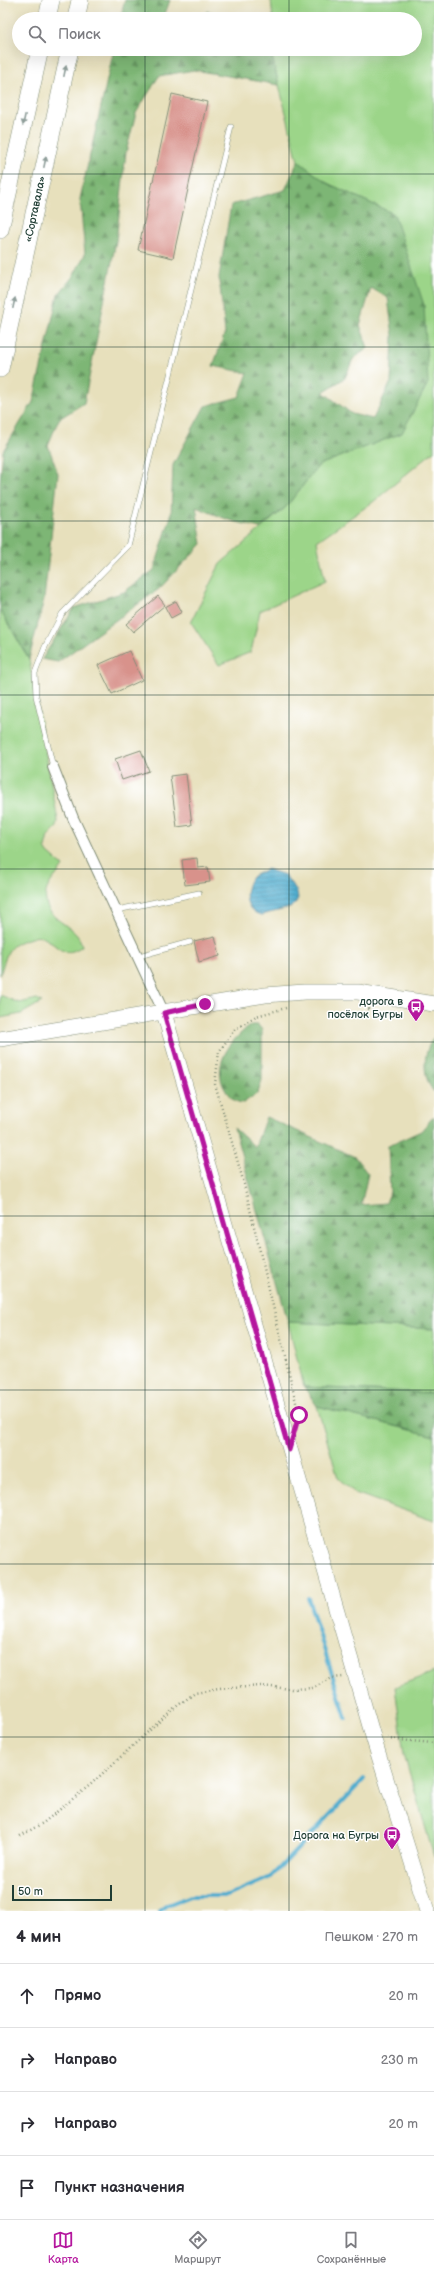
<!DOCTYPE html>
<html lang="ru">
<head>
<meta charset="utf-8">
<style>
	body { margin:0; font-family:"Balsamiq Sans",sans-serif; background:#f7f7f7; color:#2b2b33 }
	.scale { position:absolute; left:12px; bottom:10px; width:100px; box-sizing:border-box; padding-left:4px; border:2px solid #1f3d34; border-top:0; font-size:11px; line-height:14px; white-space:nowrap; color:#1f3d34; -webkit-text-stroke:3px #fff; paint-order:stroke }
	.stop { position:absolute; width:12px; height:12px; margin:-9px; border:3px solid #b5179e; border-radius:50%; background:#fff }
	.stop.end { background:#b5179e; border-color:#fff; box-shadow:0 1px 4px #0008 }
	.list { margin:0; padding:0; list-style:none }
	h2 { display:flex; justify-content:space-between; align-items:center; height:52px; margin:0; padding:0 16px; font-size:17px }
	h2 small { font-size:13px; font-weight:400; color:#7c7c81 }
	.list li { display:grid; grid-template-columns:26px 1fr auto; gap:12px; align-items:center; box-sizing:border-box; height:64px; padding:0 16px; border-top:1px solid #e1e1e2 }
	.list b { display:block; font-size:15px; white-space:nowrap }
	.list em { font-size:13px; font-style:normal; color:#7c7c81 }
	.icon { flex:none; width:22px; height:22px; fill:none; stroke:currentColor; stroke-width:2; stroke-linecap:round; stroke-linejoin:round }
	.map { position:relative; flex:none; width:434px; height:1911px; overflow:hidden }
	.search { position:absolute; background:#fff; box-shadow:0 4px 16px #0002; left:12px; right:12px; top:12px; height:44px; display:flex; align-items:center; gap:10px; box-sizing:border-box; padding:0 14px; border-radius:22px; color:#7c7c81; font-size:15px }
	.sheet { height:308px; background:#fff }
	nav { display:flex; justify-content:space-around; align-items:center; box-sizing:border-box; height:56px; border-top:1px solid #e1e1e2; background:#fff; font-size:11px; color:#7c7c81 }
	nav a { display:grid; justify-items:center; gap:2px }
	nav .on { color:#b5179e }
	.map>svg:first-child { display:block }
	.green { fill:#9cd589; stroke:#5e895e }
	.forest { fill:url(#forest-firs); stroke:#4e7a54; fill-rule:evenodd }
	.water { fill:url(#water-rules); stroke:#387582 }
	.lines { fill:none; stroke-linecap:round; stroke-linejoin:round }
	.stream { stroke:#51adcf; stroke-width:4 }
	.building { fill:#d8928b }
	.service-casing { stroke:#838e78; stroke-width:6 }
	.minor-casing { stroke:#838e78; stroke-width:12 }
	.secondary-casing { stroke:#838e78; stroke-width:16 }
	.trunk-casing { stroke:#838e78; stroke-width:18 }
	.path { stroke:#838e78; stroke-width:2.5; stroke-dasharray:1 3; stroke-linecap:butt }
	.service { stroke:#fff; stroke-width:5 }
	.minor { stroke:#fff; stroke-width:10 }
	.secondary { stroke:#fff; stroke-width:15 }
	.trunk { stroke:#fff; stroke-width:17 }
	.oneway { fill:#8f9e9a }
	.route { stroke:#b5179e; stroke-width:5 }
	.grid { fill:none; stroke:#1f3d34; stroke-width:1; stroke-opacity:0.55 }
	.labels { text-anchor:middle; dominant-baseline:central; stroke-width:3; stroke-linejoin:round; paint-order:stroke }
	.street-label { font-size:11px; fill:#1f3d34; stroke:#fff }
	.poi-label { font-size:11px; fill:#1f3d34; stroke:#fff; text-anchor:end }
</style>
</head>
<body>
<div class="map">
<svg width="434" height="1911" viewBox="0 0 434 1911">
	<defs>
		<pattern id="forest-firs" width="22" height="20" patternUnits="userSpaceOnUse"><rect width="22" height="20" fill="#7db675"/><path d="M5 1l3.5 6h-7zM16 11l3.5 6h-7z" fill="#669561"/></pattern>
		<pattern id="water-rules" width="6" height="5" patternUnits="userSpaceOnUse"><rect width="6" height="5" fill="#51adcf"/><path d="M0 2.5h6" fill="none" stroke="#438ea9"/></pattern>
	</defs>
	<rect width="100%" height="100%" fill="#fff"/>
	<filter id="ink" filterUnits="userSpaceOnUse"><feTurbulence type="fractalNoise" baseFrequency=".025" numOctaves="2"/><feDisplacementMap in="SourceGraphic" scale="8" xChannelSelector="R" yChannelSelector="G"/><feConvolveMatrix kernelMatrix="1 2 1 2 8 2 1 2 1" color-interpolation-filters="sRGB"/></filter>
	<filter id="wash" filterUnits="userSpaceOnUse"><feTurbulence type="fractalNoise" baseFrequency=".012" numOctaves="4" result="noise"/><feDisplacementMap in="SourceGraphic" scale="16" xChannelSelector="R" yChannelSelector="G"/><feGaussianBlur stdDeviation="0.9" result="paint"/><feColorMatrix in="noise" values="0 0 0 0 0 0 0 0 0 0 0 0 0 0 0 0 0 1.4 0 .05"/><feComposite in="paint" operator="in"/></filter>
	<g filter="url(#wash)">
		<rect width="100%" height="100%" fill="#e7e0bc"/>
		<!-- green -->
		<path class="green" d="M271,0H434V451L373,502L317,541L325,581L260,611L251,652L219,665L191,622L220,564L286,507L319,465L402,433L394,214L327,183L298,161L270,49H415V19H273Z
			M0,610L29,659L58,821L57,827L48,836L45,848L48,853L63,866C59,873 48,883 46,892C41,922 78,923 82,946C63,960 58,945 44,938C38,935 34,937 28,939C6,945 7,954 0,975Z
			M0,995L19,1003L37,999L42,1002L21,1014L0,1018Z
			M288,1322L434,1329V1393L304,1387Z
			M317,1406L434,1436V1521L355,1493L338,1478Z
			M434,1672V1857L404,1754L395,1687Z"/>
		<!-- forest -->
		<path class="forest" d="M125,0H170L165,14L170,19H120Z
			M207,11L244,19H200Z
			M114,49H270L279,85L194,70L159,76L136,113L126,152L116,241L84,403L59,419L48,445L58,474L44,599L29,659L0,610V481L3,451L33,402L58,295L74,275L85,254L80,199Z
			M298,161L327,183L394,214L424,305L428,383L402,433L319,465L286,507L260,528L229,520L196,507L202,544L159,589L58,662L42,659L74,608L124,592L154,570L171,516L173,465L205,406L239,397L248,373L213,366L225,333L219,277L231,205L285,190ZM371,288L388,298L393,336L391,382L373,419L352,414L323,392L345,378L353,359L368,348L360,325Z
			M251,1025H258L262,1030V1080L258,1093L243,1103C234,1102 231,1098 226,1091C210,1066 231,1039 251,1025Z
			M434,1037V1092C422,1077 422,1053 434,1037Z
			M434,1116V1329L288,1322L234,1128L255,1147L266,1117L355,1157L368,1174L361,1205L386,1203L390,1192L388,1146L421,1131Z
			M304,1387L434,1393V1436L317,1406Z"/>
		<!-- water -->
		<path class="water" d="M267,869L285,875L297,892L298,898L295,904L290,908L261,915C243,911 243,888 253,876Z"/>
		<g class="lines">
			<!-- stream -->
			<path class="stream" d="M308,1598L346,1718
				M159,1911L167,1905L190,1896H227L271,1877L364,1779"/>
		</g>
		<g id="blocks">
			<!-- building -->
			<path class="building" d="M172,94L207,102L173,258L138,250Z
				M158,596L165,605L133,632L126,624Z
				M176,601L182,612L171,618L165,607Z
				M129,651L142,680L112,694L98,665Z
				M141,750L149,771L122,780L115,759Z
				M186,774L192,825L177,827L170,776Z
				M197,858L198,868L208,867L210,882L185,885L182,860Z
				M215,936L220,956L199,962L194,941Z"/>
		</g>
	</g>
	<g filter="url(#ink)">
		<use href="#blocks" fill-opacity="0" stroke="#838e78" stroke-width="1"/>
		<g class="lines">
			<defs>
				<path id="service" d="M53,767L36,696L35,673L45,647L62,614L128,546L231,127
					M117,910L199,893
					M139,956L190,942"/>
				<path id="minor" d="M53,767L73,818L164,1013"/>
				<path id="secondary" d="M164,1013L374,1740L427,1911
					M0,1039L265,995L304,992H358L434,1004"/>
				<path id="trunk" d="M47,19L51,0
					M76,19L80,0
					M0,230L40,49
					M0,369L70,49"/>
			</defs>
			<!-- service casing -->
			<use href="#service" class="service-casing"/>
			<!-- minor casing -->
			<use href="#minor" class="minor-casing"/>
			<!-- secondary casing -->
			<use href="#secondary" class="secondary-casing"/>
			<!-- trunk casing -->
			<use href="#trunk" class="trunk-casing"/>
			<!-- path -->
			<path class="path" d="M286,1008L256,1016L234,1030L219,1052L215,1084L243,1180L299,1415L297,1422
				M368,1009L375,1011
				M387,1739L434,1743
				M20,1836L43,1823L90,1785L173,1709L195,1693L219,1689L261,1686L292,1689L313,1688L332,1678L343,1677"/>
			<!-- service -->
			<use href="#service" class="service"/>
			<!-- minor -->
			<use href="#minor" class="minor"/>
			<!-- secondary -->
			<use href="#secondary" class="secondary"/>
			<!-- trunk -->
			<use href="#trunk" class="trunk"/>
		</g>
		<!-- one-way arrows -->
		<defs><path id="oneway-solid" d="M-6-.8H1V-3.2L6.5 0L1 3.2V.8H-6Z"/></defs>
		<g class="oneway">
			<use href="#oneway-solid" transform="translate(65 71) rotate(-78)"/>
			<use href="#oneway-solid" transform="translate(24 120) rotate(102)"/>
			<use href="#oneway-solid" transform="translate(45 162) rotate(-78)"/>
			<use href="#oneway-solid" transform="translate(14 303) rotate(-78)"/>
		</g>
	</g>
	<g class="lines" filter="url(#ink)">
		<!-- route -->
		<path class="route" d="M205,1004L164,1013L289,1450L299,1415"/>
	</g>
	<!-- grid -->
	<path class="grid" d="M145,0V19M289,0V19M145,49V1911M289,49V1911M0,174H434M0,347H434M0,521H434M0,695H434M0,869H434M0,1042H434M0,1216H434M0,1390H434M0,1564H434M0,1737H434"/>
	<!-- icons -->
	<defs>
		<symbol id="bus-pin" viewBox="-11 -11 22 30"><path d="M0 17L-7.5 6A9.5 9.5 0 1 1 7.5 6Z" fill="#b5179e" stroke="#fff"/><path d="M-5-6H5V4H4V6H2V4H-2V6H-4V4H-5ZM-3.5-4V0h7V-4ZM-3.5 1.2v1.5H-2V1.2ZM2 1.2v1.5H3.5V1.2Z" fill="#fff"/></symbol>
	</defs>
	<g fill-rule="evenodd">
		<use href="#bus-pin" x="406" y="997" width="20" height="27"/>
		<use href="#bus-pin" x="382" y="1825" width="20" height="27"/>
	</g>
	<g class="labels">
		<!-- street labels -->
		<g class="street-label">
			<text transform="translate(35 209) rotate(-78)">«Сортавала»</text>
		</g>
		<!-- poi labels -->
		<g class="poi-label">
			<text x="403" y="1001">дорога в<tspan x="403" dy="13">посёлок Бугры</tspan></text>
			<text x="379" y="1835">Дорога на Бугры</text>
		</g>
	</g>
</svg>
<div class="scale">50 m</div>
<div class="stop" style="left:299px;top:1415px"></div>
<div class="stop end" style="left:205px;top:1004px"></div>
<div class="search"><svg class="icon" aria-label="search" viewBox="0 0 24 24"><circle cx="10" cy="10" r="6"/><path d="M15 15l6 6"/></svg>Поиск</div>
</div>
<section class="sheet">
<h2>4 мин<small>Пешком · 270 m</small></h2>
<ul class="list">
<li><svg class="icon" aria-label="ahead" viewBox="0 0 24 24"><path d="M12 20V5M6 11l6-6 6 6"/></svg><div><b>Прямо</b></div><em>20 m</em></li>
<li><svg class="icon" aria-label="right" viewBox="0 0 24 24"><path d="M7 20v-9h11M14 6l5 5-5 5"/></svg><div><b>Направо</b></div><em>230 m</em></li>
<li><svg class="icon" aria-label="right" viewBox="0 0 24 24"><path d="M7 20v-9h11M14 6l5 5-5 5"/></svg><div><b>Направо</b></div><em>20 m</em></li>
<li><svg class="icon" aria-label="arrive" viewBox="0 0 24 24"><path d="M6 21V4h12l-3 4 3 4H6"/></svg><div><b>Пункт назначения</b></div></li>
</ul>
</section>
<nav>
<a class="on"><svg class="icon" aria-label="map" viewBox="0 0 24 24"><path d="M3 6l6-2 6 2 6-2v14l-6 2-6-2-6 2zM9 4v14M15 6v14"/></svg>Карта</a>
<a><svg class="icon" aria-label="directions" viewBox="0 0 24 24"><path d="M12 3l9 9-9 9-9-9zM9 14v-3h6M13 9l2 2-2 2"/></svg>Маршрут</a>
<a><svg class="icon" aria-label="saved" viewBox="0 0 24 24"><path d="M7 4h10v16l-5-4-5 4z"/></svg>Сохранённые</a>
</nav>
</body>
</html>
